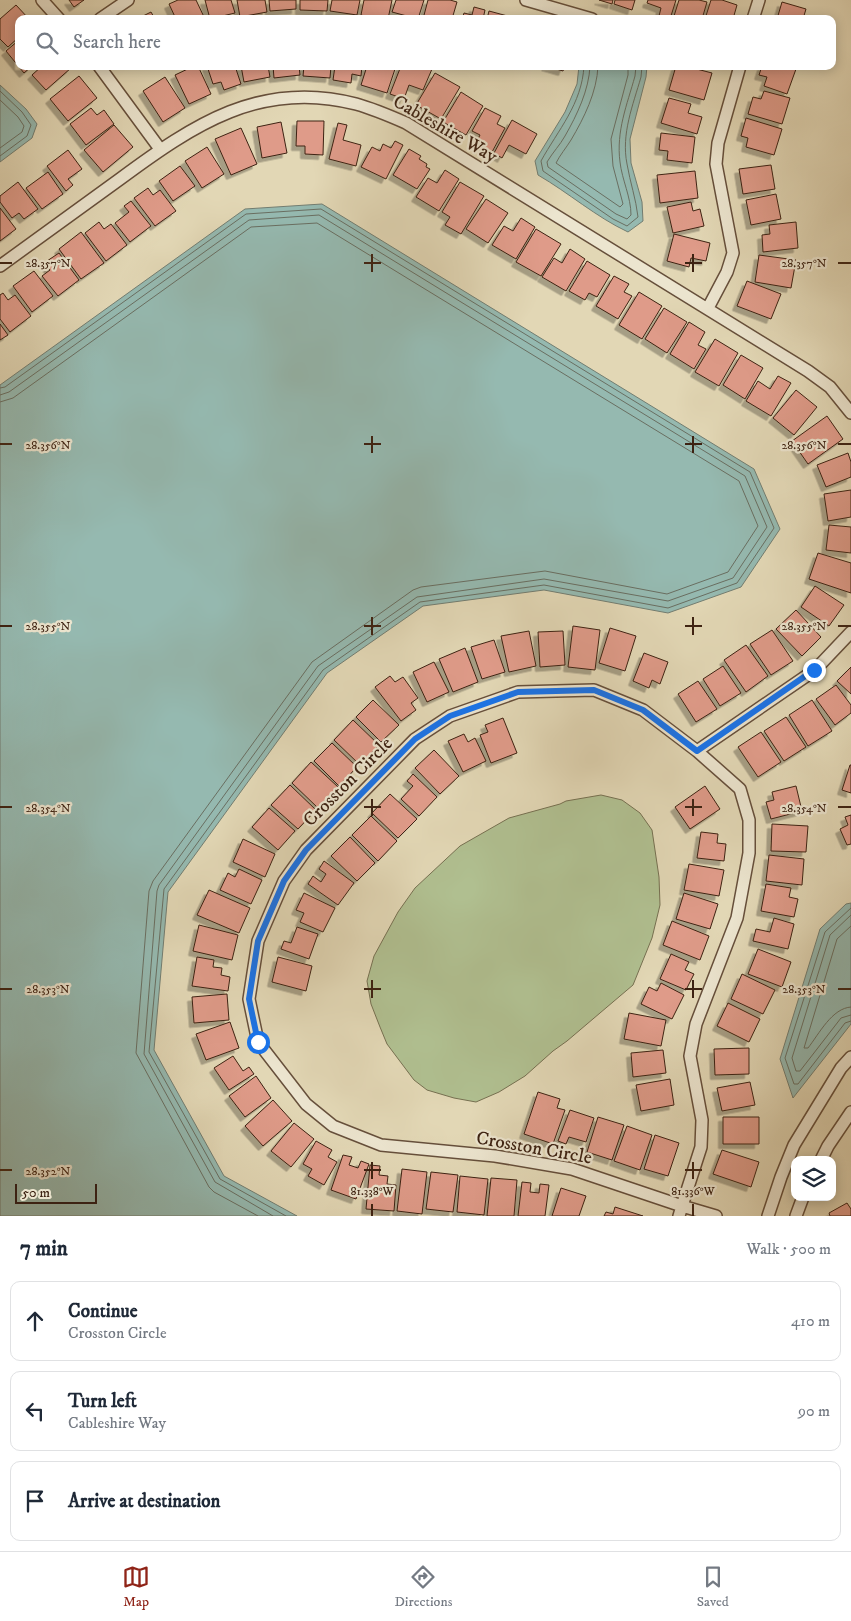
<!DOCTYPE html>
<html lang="en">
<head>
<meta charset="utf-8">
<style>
	body { margin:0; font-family:"IM FELL DW Pica",serif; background:#f6f6f7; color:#1f2937 }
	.controls { position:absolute; right:15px; bottom:15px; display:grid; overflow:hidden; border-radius:10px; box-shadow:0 2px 12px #0003 }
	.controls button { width:45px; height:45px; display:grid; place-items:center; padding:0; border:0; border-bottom:1px solid #e0e1e3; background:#fff; color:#1f2937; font:25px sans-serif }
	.scale { position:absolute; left:15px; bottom:12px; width:82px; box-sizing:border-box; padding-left:5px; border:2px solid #3d2212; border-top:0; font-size:14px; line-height:18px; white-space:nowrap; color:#3d2212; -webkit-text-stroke:4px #ece5cf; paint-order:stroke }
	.stop { position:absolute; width:15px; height:15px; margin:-11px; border:4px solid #1a73e8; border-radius:50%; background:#fff }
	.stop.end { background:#1a73e8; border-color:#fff; box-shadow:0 1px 5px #0008 }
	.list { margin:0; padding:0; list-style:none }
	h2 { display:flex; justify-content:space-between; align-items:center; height:65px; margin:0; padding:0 20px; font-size:21px }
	h2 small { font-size:16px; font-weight:400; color:#747a83 }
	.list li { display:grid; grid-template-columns:32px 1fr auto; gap:15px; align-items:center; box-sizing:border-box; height:80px; margin:0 10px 10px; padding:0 10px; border:1px solid #e0e1e3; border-radius:10px }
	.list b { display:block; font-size:19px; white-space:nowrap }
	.list p { margin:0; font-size:16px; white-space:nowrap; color:#747a83 }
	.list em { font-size:16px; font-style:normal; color:#747a83 }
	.icon { flex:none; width:28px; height:28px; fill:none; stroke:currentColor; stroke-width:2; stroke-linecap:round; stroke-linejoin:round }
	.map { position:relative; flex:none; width:851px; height:1216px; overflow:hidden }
	.search { position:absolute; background:#fff; box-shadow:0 2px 12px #0003; left:15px; right:15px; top:15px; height:55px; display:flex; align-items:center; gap:12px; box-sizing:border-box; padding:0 18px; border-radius:10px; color:#747a83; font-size:19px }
	.sheet { height:335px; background:#fff }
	nav { display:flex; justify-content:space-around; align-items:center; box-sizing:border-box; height:70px; border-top:1px solid #e0e1e3; background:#fff; font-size:14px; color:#747a83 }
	nav a { display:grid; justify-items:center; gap:2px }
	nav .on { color:#8f2418 }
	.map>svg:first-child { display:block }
	.green { fill:#b0bf90; stroke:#767051 }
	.water { fill:#95b9b0; stroke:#727d71 }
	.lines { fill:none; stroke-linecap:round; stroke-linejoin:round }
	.shore { stroke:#696e61; stroke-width:1 }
	.building { fill:#df9b89; stroke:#3d2212; filter:url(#shadow) }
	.minor-casing { stroke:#664f3b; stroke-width:14 }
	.minor { stroke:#ece5cf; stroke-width:11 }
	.route { stroke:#1a73e8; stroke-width:6 }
	.ticks { fill:none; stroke:#3d2212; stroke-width:2 }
	.labels { text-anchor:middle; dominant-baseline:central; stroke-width:4.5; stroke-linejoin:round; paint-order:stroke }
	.street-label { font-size:19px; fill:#3d2212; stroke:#ece5cf }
	.ticks-label { font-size:12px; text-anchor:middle; fill:#3d2212; stroke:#ece5cf; stroke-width:4.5; stroke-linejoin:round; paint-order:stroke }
</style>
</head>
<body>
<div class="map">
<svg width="851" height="1216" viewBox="0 0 851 1216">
	<defs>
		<filter id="shadow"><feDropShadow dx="-4.5" dy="4.5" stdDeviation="0" flood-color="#0004"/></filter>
	</defs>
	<rect width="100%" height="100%" fill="#e2d7b5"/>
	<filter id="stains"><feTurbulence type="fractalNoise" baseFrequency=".004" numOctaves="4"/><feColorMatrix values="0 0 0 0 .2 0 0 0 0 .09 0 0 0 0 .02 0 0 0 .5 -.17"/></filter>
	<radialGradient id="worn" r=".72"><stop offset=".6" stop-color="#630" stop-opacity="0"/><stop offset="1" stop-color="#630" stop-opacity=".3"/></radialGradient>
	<!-- green -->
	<path class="green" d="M601,795L622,800L640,813L652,830L659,877L660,905L652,938L633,985L567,1041L553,1051L525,1076L499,1092L476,1102L454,1098L427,1090L414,1080L387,1044L380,1027L371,1004L367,981L374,956L398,912L415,888L460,846L509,818L560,804L566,801Z"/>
	<!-- water -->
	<path class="water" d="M579,66H647L646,77L630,139L631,163L642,202L643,221L628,232C596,217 569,193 538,175L535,161L565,112L577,84Z
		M0,85L26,109L37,124L32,138L0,162Z
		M322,204L754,469L780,529L741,587L668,613L544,590L423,606L327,673L168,892L154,1050L224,1176L297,1216H0V385L245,209Z
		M851,903V1024L793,1098L780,1059L820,929L846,904Z"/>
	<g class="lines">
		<!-- shore -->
		<path class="shore" d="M584,66C582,104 558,130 541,161L543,171L613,219L627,226L638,217C636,199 630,182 627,164C621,134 633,105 641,77L642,66
			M590,66C589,90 577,115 565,136C560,145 553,152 547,162L548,167L616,214L627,219L631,215C631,197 622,180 620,162C616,131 627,105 635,76L636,66
			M598,66C597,92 584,118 571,140C566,148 560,155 556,163L620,207L623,204L613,166L611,139L628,75V66
			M0,91L22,112L31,125L27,136L0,156
			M0,100L18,117L24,126L22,132L0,148
			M0,388L5,387L246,214L321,209L750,472L774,528L737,583L668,608L544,585L420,602L323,670L164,889L149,1052L220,1179L286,1216
			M0,395L9,392L249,220L319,215L745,476L767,527L733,578L668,601L544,579L417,597L318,666L159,885L157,891L144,1054L215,1182L273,1216
			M0,402L13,398L251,227L317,223L739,481L758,526L728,572L667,594L545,571L421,587L413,590L312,662L153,881L149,891L136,1053L209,1187L214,1192L258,1216
			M851,908L825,932L785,1058L794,1084H798L845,1023L851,1021
			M851,915L830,935L792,1058L796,1071H800L841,1018L851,1015
			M851,926L837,939L804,1048H808C819,1034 832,1008 851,1007"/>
	</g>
	<!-- building -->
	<path class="building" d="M69,0H84L74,7Z
		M178,0H196L205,19H176L169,4Z
		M205,0H231L235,13L210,19Z
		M237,0H265L267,12L240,17Z
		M269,0H296V9L270,11Z
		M300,0H328L327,11L300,10Z
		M332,0H360L357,15L330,11Z
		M364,0H392L388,19H376L361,15Z
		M396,0H424L418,19L392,12Z
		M428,0H450L457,2L452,19H423Z
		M599,0H613L612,4Z
		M615,0H635L632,10L614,4Z
		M648,0H676L670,19L659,16L661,8L647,3Z
		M679,0H699L707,2L702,19H680L674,16Z
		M711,0H722L737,5L733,19H705Z
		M782,2L806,9L803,19H777Z
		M16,5L29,19H19V37L8,47L0,39V19Z
		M474,7L485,10L483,19H462L464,13L472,15Z
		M489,11L515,18V19H487Z
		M151,12L155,19H139V18Z
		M19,40V66H32L24,73L6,51Z
		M42,66H70L71,68L46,90L32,75Z
		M194,66H198L211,94L189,104L175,75Z
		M207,66H235L241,84L224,90L221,82L213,84Z
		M241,66H268L270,77L244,82Z
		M273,66H299L300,75L274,78Z
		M304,66H331L330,78L303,76Z
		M335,66H362L361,76L352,74L351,83L333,80Z
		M367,66H396L387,93L361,85Z
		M401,66H426L432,69L423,90L409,85L404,99L390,94Z
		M546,66H565L563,71Z
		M676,66H685L712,73L704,100L669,90Z
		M762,66H787L796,69L787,94L764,86L767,77L759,75Z
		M435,73L460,87L441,119L416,105Z
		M79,76L97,98L68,121L50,99Z
		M165,77L185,108L163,122L143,91Z
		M764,91L790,98L782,124L748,114L753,97L761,99Z
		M461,92L483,106L466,135L443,122Z
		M669,98L691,104L688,113L702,117L697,134L661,123Z
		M91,108L97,115L104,110L114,124L86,145L70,124Z
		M485,108L501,116L497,124L505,128L492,152L476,143L480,135L472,131Z
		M746,118L782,129L774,155L746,147L748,138L741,136Z
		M512,120L537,134L526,154L509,145L502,158L494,153Z
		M297,121H324L323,155L305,154V146H296Z
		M281,122L287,153L262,158L257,127Z
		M338,123L347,125L343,140L361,145L356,166L329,159Z
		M114,125L133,147L103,172L84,150Z
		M241,128L257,164L231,175L215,139Z
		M661,133L695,137L692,163L667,160L668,151L659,150Z
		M395,141L403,145L386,179L361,167L372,147L380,151L383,144L391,148Z
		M207,147L224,174L202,188L185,161Z
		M409,149L421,156L419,159L427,164L426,167L430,169L417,189L393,175Z
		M68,150L82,169L68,179L73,185L66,191L47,166Z
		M771,165L775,189L743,194L739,169Z
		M180,166L195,186L173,201L159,181Z
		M445,170L459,179L439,211L416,197L428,178L437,183Z
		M695,171L698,198L660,203L657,175Z
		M48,172L63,194L42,209L26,188Z
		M18,182L38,209L24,219L19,213L12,218L0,202V196Z
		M460,182L484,196L461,234L445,225L450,217L442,212Z
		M148,188L153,195L160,190L176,211L155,226L134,198Z
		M776,194L781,219L751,225L746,200Z
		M486,199L508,213L488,243L466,229Z
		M131,201L151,226L130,242L115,223L129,212L124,206Z
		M691,202L693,211L700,209L704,226L673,233L667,207Z
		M0,208L16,229L0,241Z
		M521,218L535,227L516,259L492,245L504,226L513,231Z
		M99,222L104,229L111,224L127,245L106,261L85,233Z
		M796,222L798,248L763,252L762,235L770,234L769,225Z
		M536,229L561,244L541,276L516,262Z
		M81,232L104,263L81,279L59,249Z
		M674,234L710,243L706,261L691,258L689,267L667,261Z
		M570,249L585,259L566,291L542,277L554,258L562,263Z
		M59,253L79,280L58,296L42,276L50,270L44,263Z
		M759,255L796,260L791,288L755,282Z
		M587,261L610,275L597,297L589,293L585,300L569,291Z
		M34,271L53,296L32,312L13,286Z
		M614,276L629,284L624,292L632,296L618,319L596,306Z
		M747,281L781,294L771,319L737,306Z
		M639,292L662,306L642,339L619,325Z
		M3,293L8,300L15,295L31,316L10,332L0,319V295Z
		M664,308L687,322L667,353L645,339Z
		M689,322L705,332L698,345L706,349L694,369L670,354Z
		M0,324L8,335L0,340Z
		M715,339L738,353L719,386L695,372Z
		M741,355L763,368L745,399L723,385Z
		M778,376L791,383L771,416L746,401L758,381L770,389Z
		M796,390L817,407L794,435L773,418Z
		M827,416L843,439L808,464L792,441Z
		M848,453L851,462V477L826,487L817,465Z
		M851,490V517L828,521L824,494Z
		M829,525L851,527V553L826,550Z
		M818,553L851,563V593L809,579Z
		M815,586L844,605L829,626L801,607Z
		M796,610L821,637L802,656L776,629Z
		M573,626L600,630L595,670L568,667Z
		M610,628L636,636L625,671L599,663Z
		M772,630L793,661L771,675L750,644Z
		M529,631L536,666L509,672L501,636Z
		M563,631L565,665L540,667L538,632Z
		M494,640L505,672L482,679L471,647Z
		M746,645L768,676L746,692L724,660Z
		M465,648L478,682L453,692L439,659Z
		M644,653L668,662L660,684L652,680L649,688L633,681Z
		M434,662L449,692L427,702L413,672Z
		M723,666L741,693L720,706L703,679Z
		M851,667V694L837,681Z
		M390,676L395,682L403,677L418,698L411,703L416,710L401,721L375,687Z
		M698,681L717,709L696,722L678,694Z
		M836,685L851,705V713L835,725L816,699Z
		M373,700L399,725L381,742L356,717Z
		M812,700L832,731L808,746L789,715Z
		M786,717L806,747L784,761L764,731Z
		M503,718L517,753L491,763L480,735L488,732L485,725Z
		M353,720L379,745L360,765L334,740Z
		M761,732L781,762L758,777L738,747Z
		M464,734L468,742L475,738L486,761L463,772L448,741Z
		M332,743L357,767L339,786L314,761Z
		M434,750L459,776L440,794L415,768Z
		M311,762L338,787L318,808L292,783Z
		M850,765H851V793L842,790Z
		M413,774L437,797L419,816L401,799L413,786L407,781Z
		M290,785L316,810L298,829L271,805Z
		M705,786L720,809L690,829L675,807Z
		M796,786L802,811L771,819L766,802L774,800L772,792Z
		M390,794L417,819L398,838L372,813Z
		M269,808L295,831L278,850L252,827Z
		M851,815V844L847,845L840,829L848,825L845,817Z
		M371,816L397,841L378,861L352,835Z
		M772,824L808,826L806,852L771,851Z
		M701,832L718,834L717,843L726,844L724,861L697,858Z
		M350,837L375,863L357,881L331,856Z
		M243,839L275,854L265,877L233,862Z
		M769,855L804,859L802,885L766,881Z
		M324,861L354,883L338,905L308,884L313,876L321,882L326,874L319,869Z
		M689,864L724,870L719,896L684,890Z
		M239,869L262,880L251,904L220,890L228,873L235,877Z
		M766,884L791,888L789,897L798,899L794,917L761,911Z
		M209,890L250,908L239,933L197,915Z
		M304,893L335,908L323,932L300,922L304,913L296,910Z
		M684,893L718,904L710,929L676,919Z
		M774,918L794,924L788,949L753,941L756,929L770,932Z
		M672,921L709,936L700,960L663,945Z
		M199,925L238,935L232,960L193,951Z
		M297,927L318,934L309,959L281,949L284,941L291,943Z
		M758,949L791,962L782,987L748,974Z
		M671,954L689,962L685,970L694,974L686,990L660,979Z
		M197,957L214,960L213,967L222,968L221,975L230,977L228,991L192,986Z
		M278,957L312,966L306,991L272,982Z
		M742,974L775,990L763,1014L731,999Z
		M661,983L684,995L672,1019L641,1004L649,987L657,991Z
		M227,994L229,1020L194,1023L192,997Z
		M728,1003L760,1019L749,1042L717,1026Z
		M629,1013L666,1020L661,1046L624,1039Z
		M230,1022L239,1048L206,1060L196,1034Z
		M749,1048V1074L715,1075L714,1049Z
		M663,1050L666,1073L633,1077L631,1053Z
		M233,1056L243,1071L249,1067L254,1074L229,1090L214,1068Z
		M256,1076L271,1098L245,1117L229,1096Z
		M670,1079L674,1105L641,1111L636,1085Z
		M750,1082L755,1105L722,1111L717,1088Z
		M538,1092L560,1099L557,1108L565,1110L553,1144L524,1134Z
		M273,1100L292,1121L263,1146L245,1126Z
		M570,1110L594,1118L586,1142L569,1137L566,1144L558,1141Z
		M598,1117L624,1125L612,1160L587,1152Z
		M723,1117H759V1144H723Z
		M294,1123L314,1139L291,1167L271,1151Z
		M627,1126L652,1135L640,1170L614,1161Z
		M655,1135L679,1143L668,1176L644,1169Z
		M316,1141L332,1150L328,1157L337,1162L324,1185L308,1176L312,1169L303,1164Z
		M722,1150L759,1162L751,1187L713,1174Z
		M343,1155L352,1157L349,1165L358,1168L361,1161L369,1164L356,1199L331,1190Z
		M370,1165L380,1166L379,1175L388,1176L387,1184L396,1185L394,1211L366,1209Z
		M402,1169L427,1172L422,1214L397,1211Z
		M431,1172L458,1175L453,1212L426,1209Z
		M460,1176L488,1179L484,1215L457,1212Z
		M491,1178L517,1180L514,1216H487Z
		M522,1182L531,1183L530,1192L539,1193L540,1184L549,1185L545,1216H518Z
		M561,1188L586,1196L579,1216H552Z
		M847,1203L851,1209V1216H830L829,1213Z
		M615,1207L643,1216H604L606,1212L613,1214Z"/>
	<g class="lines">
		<defs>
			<path id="minor" d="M42,0L59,19
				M526,0L592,19
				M100,19L128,0
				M753,19L759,0
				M99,66L160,149
				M0,266C40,237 80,208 120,179C193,125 261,79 356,104C374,109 390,116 406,123L808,371L830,387L851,413
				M708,308L727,272L733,253L716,164L718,143L740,66
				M697,751L815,670L851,632
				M821,1160L828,1146L851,1112
				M679,1216L682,1206L701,1147L702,1120L690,1056L696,1024L737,918L749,853V820L740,789L697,751L643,710L594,690L518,692L450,716L415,739L306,850L284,881L258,941L249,999L258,1042L306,1104L333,1126L381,1145L495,1156L572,1169L682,1206L716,1216
				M768,1216L781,1177L794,1145L841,1068L851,1057
				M796,1216L803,1197"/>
		</defs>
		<!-- minor casing -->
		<use href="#minor" class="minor-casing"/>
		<!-- minor -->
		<use href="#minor" class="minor"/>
	</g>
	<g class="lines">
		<!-- route -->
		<path class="route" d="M258,1042L249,999L258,941L284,881L306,850L415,739L450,716L518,692L594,690L643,710L697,751L814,670"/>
	</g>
	<!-- ticks -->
	<path class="ticks" d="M372,254V272M693,254V272M0,263H12M364,263H381M685,263H702M838,263H851M372,436V453M693,436V453M0,444H12M364,444H381M685,444H702M838,444H851M372,617V635M693,617V635M0,626H12M364,626H381M685,626H702M838,626H851M372,799V816M693,799V816M0,807H12M364,807H381M685,807H702M838,807H851M372,980V998M693,980V998M0,989H12M364,989H381M685,989H702M838,989H851M372,1162V1179M693,1162V1179M0,1170H12M364,1170H381M685,1170H702M372,1204V1216M693,1204V1216"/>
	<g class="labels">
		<!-- street labels -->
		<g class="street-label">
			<text transform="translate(445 129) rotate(30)">Cableshire Way</text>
			<text transform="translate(348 782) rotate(-45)">Crosston Circle</text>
			<text transform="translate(534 1148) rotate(10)">Crosston Circle</text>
		</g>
	</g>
	<g class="ticks-label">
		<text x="48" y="267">28.357°N</text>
		<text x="804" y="267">28.357°N</text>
		<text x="48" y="449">28.356°N</text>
		<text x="804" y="449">28.356°N</text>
		<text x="48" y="630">28.355°N</text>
		<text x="804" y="630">28.355°N</text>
		<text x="48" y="812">28.354°N</text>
		<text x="804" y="812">28.354°N</text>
		<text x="48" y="993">28.353°N</text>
		<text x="804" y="993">28.353°N</text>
		<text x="48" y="1175">28.352°N</text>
		<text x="372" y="1195">81.338°W</text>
		<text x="693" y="1195">81.336°W</text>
	</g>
	<rect width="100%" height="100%" filter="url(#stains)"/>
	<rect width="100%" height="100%" fill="url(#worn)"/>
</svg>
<div class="controls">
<button><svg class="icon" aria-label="layers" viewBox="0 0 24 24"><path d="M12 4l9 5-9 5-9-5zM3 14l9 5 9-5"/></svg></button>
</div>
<div class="scale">50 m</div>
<div class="stop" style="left:258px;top:1042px"></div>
<div class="stop end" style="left:814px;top:670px"></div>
<div class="search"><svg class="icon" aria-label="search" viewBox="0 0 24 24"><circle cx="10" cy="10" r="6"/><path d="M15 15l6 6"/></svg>Search here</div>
</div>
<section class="sheet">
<h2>7 min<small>Walk · 500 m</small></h2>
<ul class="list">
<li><svg class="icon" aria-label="ahead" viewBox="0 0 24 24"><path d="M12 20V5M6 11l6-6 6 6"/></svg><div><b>Continue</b><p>Crosston Circle</p></div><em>410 m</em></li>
<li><svg class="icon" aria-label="left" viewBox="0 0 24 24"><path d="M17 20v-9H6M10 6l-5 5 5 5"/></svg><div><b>Turn left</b><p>Cableshire Way</p></div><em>90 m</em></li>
<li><svg class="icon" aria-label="arrive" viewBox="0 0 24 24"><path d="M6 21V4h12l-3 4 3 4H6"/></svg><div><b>Arrive at destination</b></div></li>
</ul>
</section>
<nav>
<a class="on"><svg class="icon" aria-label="map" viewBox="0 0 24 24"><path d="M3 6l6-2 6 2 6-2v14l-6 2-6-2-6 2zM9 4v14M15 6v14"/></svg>Map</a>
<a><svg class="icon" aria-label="directions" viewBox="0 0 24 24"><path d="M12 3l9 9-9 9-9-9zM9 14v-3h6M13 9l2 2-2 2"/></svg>Directions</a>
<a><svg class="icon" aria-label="saved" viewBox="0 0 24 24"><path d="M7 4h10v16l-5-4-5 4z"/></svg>Saved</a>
</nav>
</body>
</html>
